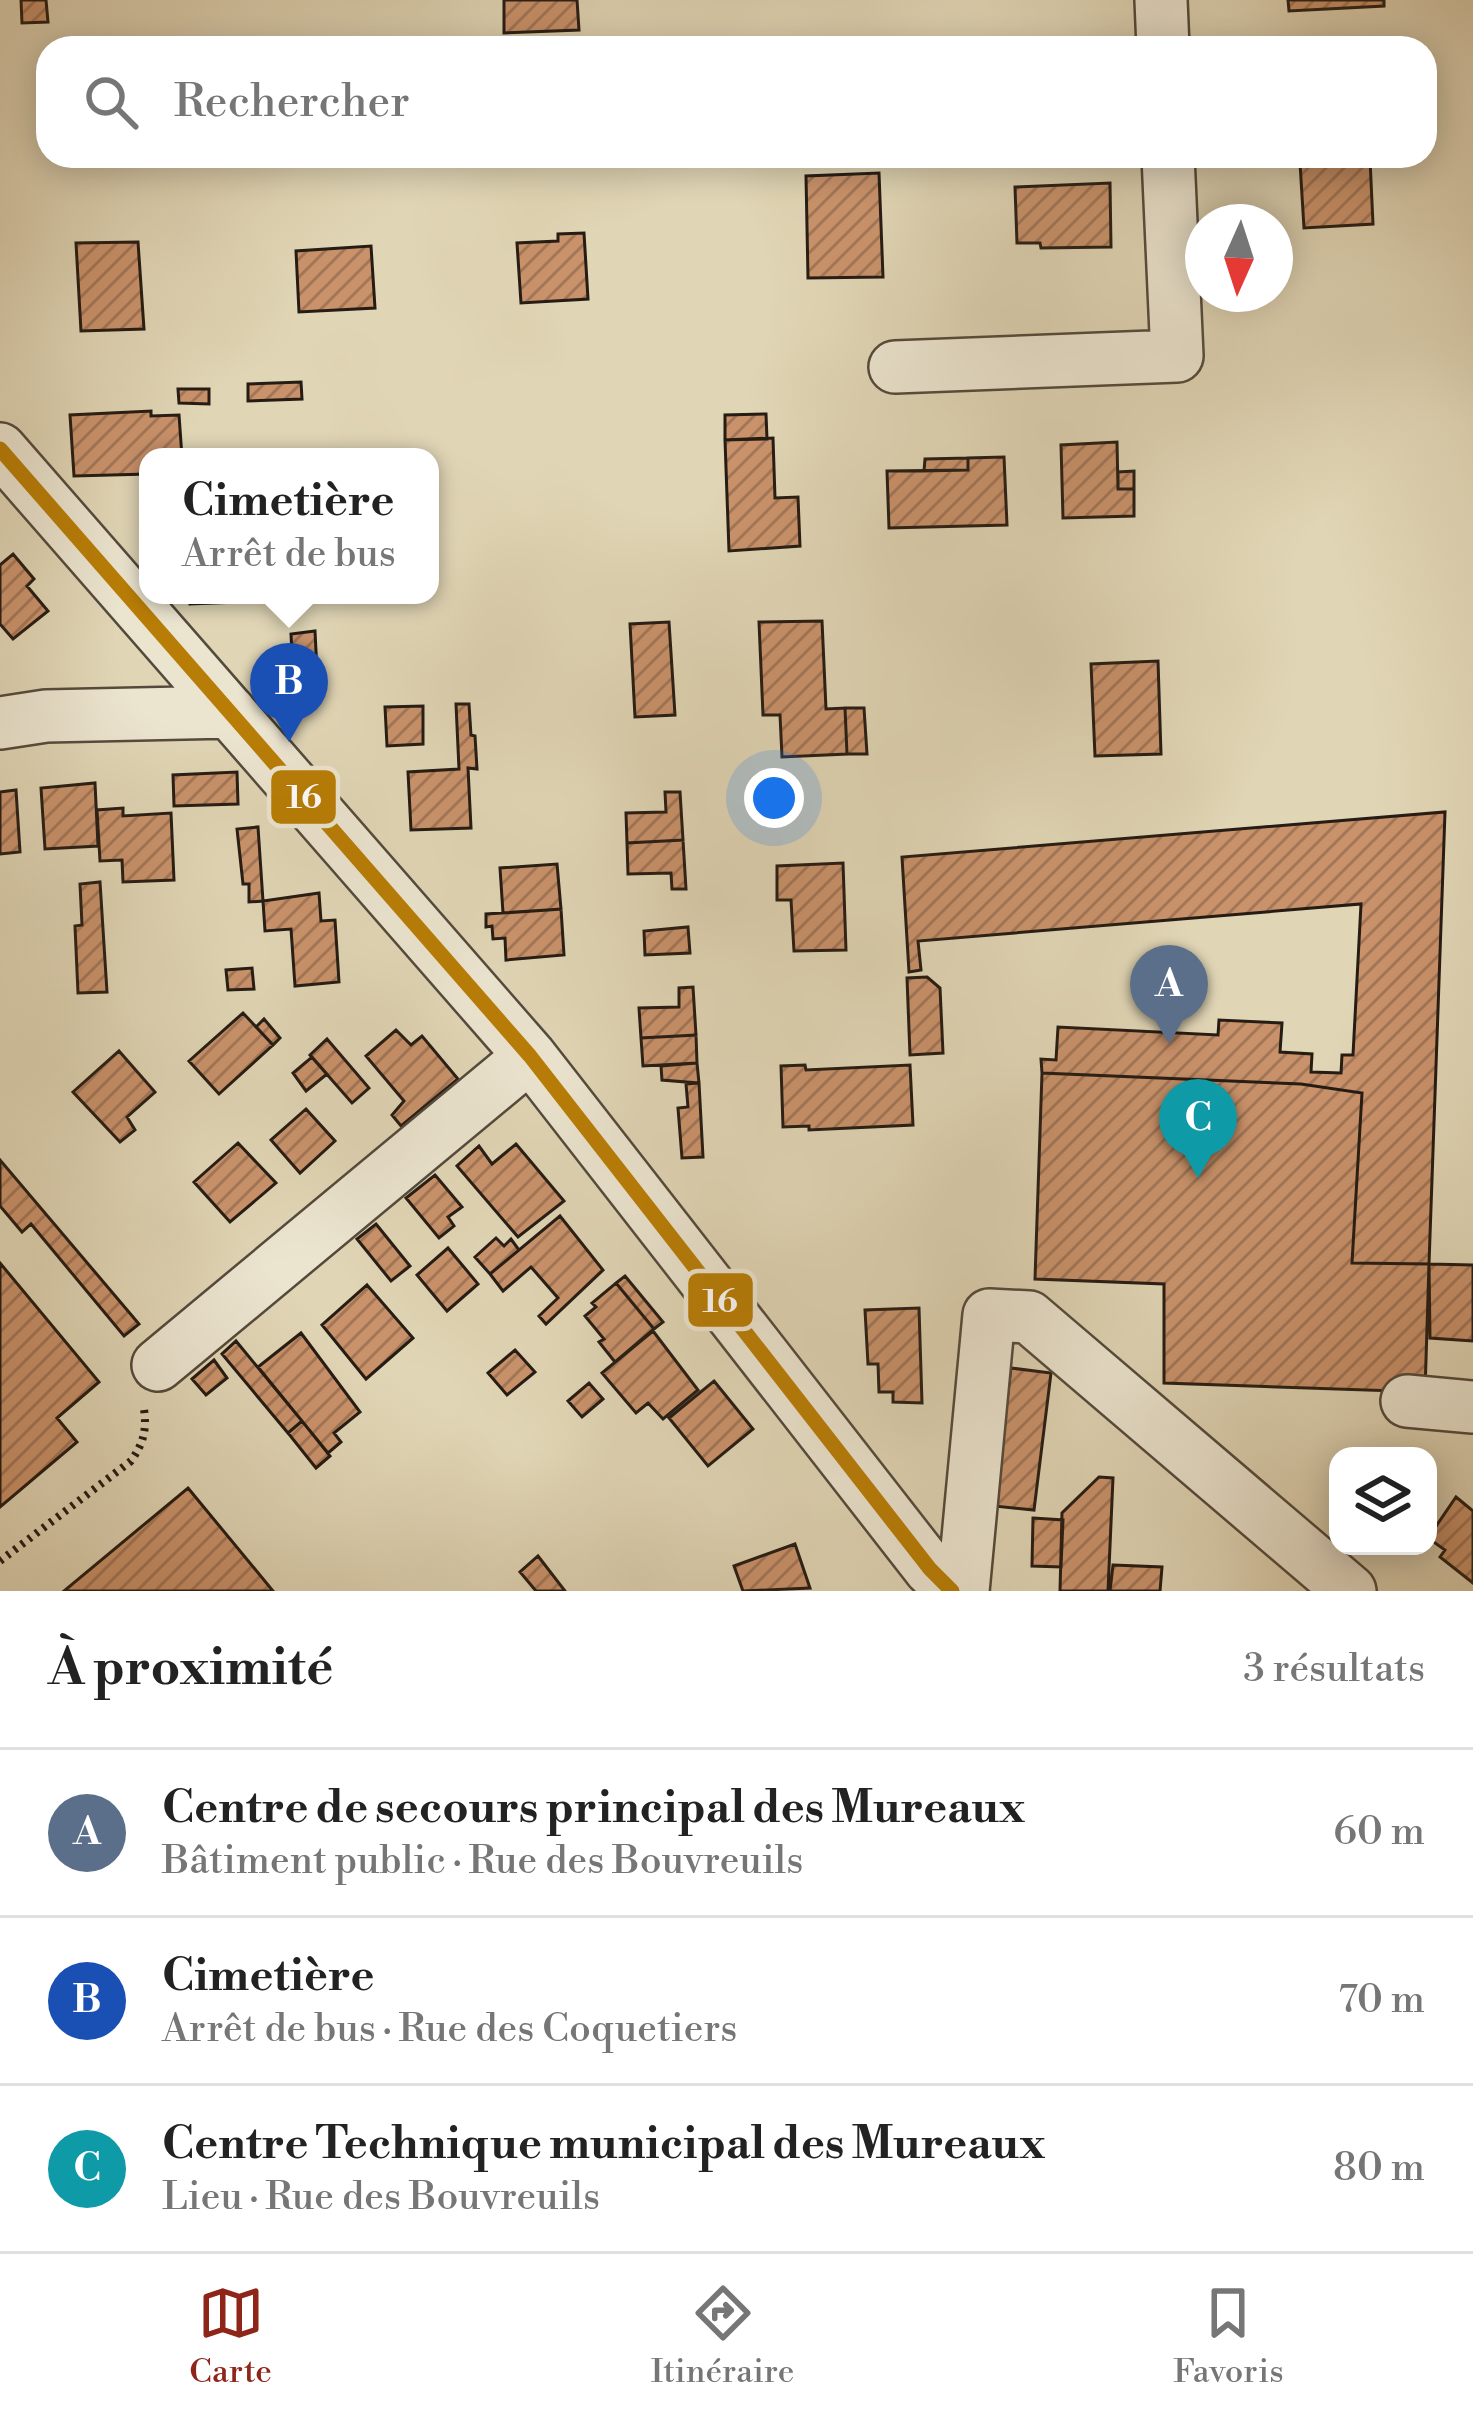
<!DOCTYPE html>
<html lang="fr">
<head>
<meta charset="utf-8">
<style>
	body { margin:0; font-family:"Libre Bodoni",serif; background:#f6f6f6; color:#222 }
	.controls { position:absolute; right:36px; bottom:36px; display:grid; overflow:hidden; border-radius:24px; box-shadow:0 6px 30px #0003 }
	.controls button { width:108px; height:108px; display:grid; place-items:center; padding:0; border:0; border-bottom:3px solid #e0e0e0; background:#fff; color:#222; font:60px sans-serif }
	.compass { position:absolute; left:1185px; top:204px; width:108px; height:108px; border-radius:50%; background:#fff; box-shadow:0 6px 30px #0003; rotate:183deg }
	.you { position:absolute; left:774px; top:798px; width:42px; height:42px; margin:-30px; border:9px solid #fff; border-radius:50%; background:#1a73e8; box-shadow:0 0 0 18px #1a73e833 }
	.badge { display:grid; place-items:center; width:78px; height:78px; border-radius:50%; background:#8f2418; color:#fff; font-size:39px; font-weight:700 }
	.pin { position:absolute; translate:-50% -99px; filter:drop-shadow(0 3px 6px #0008) }
	.pin::after { content:''; position:absolute; top:63px; width:42px; height:36px; background:inherit; clip-path:polygon(0 0,100% 0,50% 100%) }
	.popup { position:absolute; left:139px; top:448px; width:300px; height:156px; box-sizing:border-box; display:grid; place-content:center; border-radius:24px; background:#fff; filter:drop-shadow(0 3px 9px #0005); font-size:39px; white-space:nowrap; color:#767676 }
	.popup b { font-size:45px; color:#222 }
	.popup::after { content:''; position:absolute; left:50%; top:100%; margin-left:-24px; border:24px solid transparent; border-top-color:#fff }
	.list { margin:0; padding:0; list-style:none }
	h2 { display:flex; justify-content:space-between; align-items:center; height:156px; margin:0; padding:0 48px; font-size:51px }
	h2 small { font-size:39px; font-weight:400; color:#767676 }
	.list li { display:grid; grid-template-columns:78px 1fr auto; gap:36px; align-items:center; box-sizing:border-box; height:168px; padding:0 48px; border-top:3px solid #e0e0e0 }
	.list b { display:block; font-size:45px; white-space:nowrap }
	.list p { margin:0; font-size:39px; white-space:nowrap; color:#767676 }
	.list em { font-size:39px; font-style:normal; color:#767676 }
	.icon { flex:none; width:66px; height:66px; fill:none; stroke:currentColor; stroke-width:2; stroke-linecap:round; stroke-linejoin:round }
	.map { position:relative; flex:none; width:1473px; height:1591px; overflow:hidden }
	.search { position:absolute; background:#fff; box-shadow:0 6px 30px #0003; left:36px; right:36px; top:36px; height:132px; display:flex; align-items:center; gap:30px; box-sizing:border-box; padding:0 42px; border-radius:36px; color:#767676; font-size:45px }
	.sheet { height:660px; background:#fff }
	nav { display:flex; justify-content:space-around; align-items:center; box-sizing:border-box; height:168px; border-top:3px solid #e0e0e0; background:#fff; font-size:33px; color:#767676 }
	nav a { display:grid; justify-items:center; gap:6px }
	nav .on { color:#8f2418 }
	.map>svg:first-child { display:block }
	.building { fill:url(#building-hatch); stroke:#251c14; stroke-width:3 }
	.lines { fill:none; stroke-linecap:round; stroke-linejoin:round }
	.minor-casing { stroke:#544a3c; stroke-width:56 }
	.path { stroke:#251c14; stroke-width:8; stroke-dasharray:3 6; stroke-linecap:butt }
	.minor { stroke:#ebe4cf; stroke-width:51 }
	.bus-1-casing { stroke:#ebe4cf; stroke-width:24 }
	.bus-1 { stroke:#b87d06; stroke-width:15 }
	.line-badge { stroke:#ebe4cf; stroke-width:4.5 }
	.badge-label { font-size:33px; text-anchor:middle; font-weight:bold; fill:#fff }
</style>
</head>
<body>
<div class="map">
<svg width="1473" height="1591" viewBox="0 0 1473 1591">
	<defs>
		<pattern id="building-hatch" width="6" height="6" patternUnits="userSpaceOnUse" patternTransform="scale(3)"><rect width="6" height="6" fill="#c9926b"/><path d="M-1 1l2-2M0 6l6-6M5 7l2-2" fill="none" stroke="#a37657"/></pattern>
	</defs>
	<rect width="100%" height="100%" fill="#e0d5b5"/>
	<filter id="stains"><feTurbulence type="fractalNoise" baseFrequency=".00167" numOctaves="4"/><feColorMatrix values="0 0 0 0 .2 0 0 0 0 .09 0 0 0 0 .02 0 0 0 .5 -.17"/></filter>
	<radialGradient id="worn" r=".72"><stop offset=".6" stop-color="#630" stop-opacity="0"/><stop offset="1" stop-color="#630" stop-opacity=".3"/></radialGradient>
	<!-- building -->
	<path class="building" d="M21,0H46L48,22L22,23Z
		M504,0H577L579,30L504,33Z
		M1288,0H1384V6L1289,11Z
		M1370,159L1373,224L1304,228L1300,163Z
		M879,173L883,277L808,278L806,176Z
		M1110,183L1111,247L1041,248L1040,243H1017L1015,187Z
		M584,233L588,299L521,303L517,243L558,241V234Z
		M138,242L144,329L81,331L76,243Z
		M371,246L375,308L299,312L296,251Z
		M301,382L302,399L248,401V384Z
		M178,389H209V404L179,403Z
		M151,411V416L179,415L182,457H148V474L74,476L70,415Z
		M766,414L767,439L725,440V415Z
		M773,438L775,498L798,497L800,546L729,551L725,440Z
		M1117,442L1118,489H1134V516L1063,518L1061,445Z
		M1004,457L1007,525L889,528L887,471L968,470V458Z
		M968,458V470L924,471L925,459Z
		M1134,471V489H1118V472Z
		M13,554L34,579L27,586L48,611L13,639L0,624V565Z
		M190,595H238V602L190,604Z
		M822,621L826,709L845,708L847,754L782,757L780,715H763L759,622Z
		M669,622L675,715L635,717L630,624Z
		M315,631L317,672L293,674L291,634Z
		M1158,661L1161,754L1095,756L1091,664Z
		M456,704H469L471,735L475,736L477,769L468,768L471,828L411,830L408,772L459,769Z
		M423,706V744L387,746L385,707Z
		M845,708H864L867,754H847Z
		M237,772L238,804L174,806L173,775Z
		M95,783L98,846L45,849L41,788Z
		M16,790L20,852L0,854V792Z
		M665,792H680L683,840L627,843L626,813L666,812Z
		M123,808V816L171,813L174,880L123,882L122,860L100,861L97,810Z
		M1445,812L1429,1264L1352,1263L1362,1093L1301,1084L1042,1073L1041,1059L1056,1060L1058,1027L1218,1035L1219,1020L1282,1023L1280,1052L1312,1054L1311,1072L1341,1073L1342,1055H1353L1361,904L918,941L921,970L909,972L902,857Z
		M258,827L263,901L249,902V884H243L237,829Z
		M683,840L686,889H672L671,873L628,874L627,843Z
		M843,863L846,950L794,951L791,900H777V866Z
		M557,864L561,909L503,913L500,868Z
		M100,882L107,992L78,993L75,926L82,925L80,884Z
		M319,893L321,921L335,920L339,982L295,986L291,929L265,931L263,901Z
		M561,909L564,955L506,960L505,938L493,939L492,926L486,927V914Z
		M688,927L690,953L645,955L644,931Z
		M252,968L254,989L228,990L226,970Z
		M927,977L940,988L943,1053L910,1055L907,978Z
		M693,987L696,1035L641,1038L639,1008L679,1007V988Z
		M243,1013L273,1045L219,1094L189,1061Z
		M264,1019L280,1038L273,1045L256,1027Z
		M396,1030L411,1045L422,1036L458,1079L401,1126L392,1115L404,1101L366,1056Z
		M696,1035L697,1063L643,1066L641,1038Z
		M327,1039L369,1088L352,1103L310,1055Z
		M119,1051L155,1092L127,1117L135,1130L120,1142L73,1092Z
		M312,1057L327,1074L306,1091L293,1073Z
		M697,1063L699,1083L662,1080L661,1066Z
		M805,1065L806,1070L910,1065L913,1125L809,1130V1126L783,1127L781,1066Z
		M1042,1073L1301,1084L1362,1093L1352,1263L1429,1264L1425,1392L1164,1383V1284L1035,1279Z
		M699,1083L703,1157L682,1158L678,1108L688,1107L686,1084Z
		M306,1109L335,1141L300,1173L271,1140Z
		M238,1143L276,1183L230,1222L194,1182Z
		M516,1144L564,1201L518,1237L457,1166L479,1146L492,1164Z
		M0,1160L139,1324L124,1336L31,1224L22,1232L0,1206Z
		M435,1175L462,1207L448,1217L454,1226L439,1238L406,1198Z
		M560,1216L603,1270L546,1324L539,1316L558,1298L531,1267L503,1291L490,1274Z
		M376,1224L410,1266L391,1281L357,1239Z
		M496,1238L504,1246L511,1239L519,1250L490,1274L475,1257Z
		M448,1248L478,1284L447,1311L417,1275Z
		M0,1263L99,1382L57,1418L77,1442L0,1507Z
		M1429,1264L1473,1265V1341L1430,1338Z
		M625,1276L663,1322L654,1329L616,1283Z
		M616,1283L654,1329L615,1362L599,1342L604,1339L585,1316L596,1307L592,1303Z
		M367,1285L413,1338L366,1379L322,1325Z
		M919,1308L922,1403L893,1402V1392H879L878,1364H868L865,1310Z
		M653,1331L698,1390L663,1419L648,1403L636,1413L602,1373Z
		M301,1333L360,1412L334,1433L341,1442L328,1453L258,1367Z
		M236,1341L302,1421L288,1433L222,1354Z
		M515,1350L535,1372L507,1395L488,1373Z
		M214,1360L227,1378L206,1395L192,1379Z
		M1011,1368L1051,1373L1034,1510L994,1506Z
		M714,1381L753,1429L708,1466L669,1418Z
		M589,1383L603,1399L582,1417L568,1401Z
		M302,1421L330,1456L316,1468L288,1433Z
		M1099,1477L1113,1478L1108,1591H1060L1062,1513Z
		M188,1488L273,1591H64Z
		M1456,1497L1473,1511V1583L1440,1557L1445,1550L1428,1538Z
		M1033,1518L1063,1520L1061,1567L1032,1566Z
		M795,1544L810,1588L743,1591L734,1566Z
		M538,1556L565,1591H536L520,1572Z
		M1113,1565L1162,1567L1160,1591H1110Z"/>
	<g class="lines">
		<defs>
			<path id="minor" d="M1161,0L1163,48
				M895,367L1177,356L1168,156
				M0,449L530,1056L930,1569L952,1591
				M0,723L46,716L230,712
				M158,1365L530,1056
				M1407,1401L1473,1407
				M963,1591L989,1315L1029,1317L1350,1591"/>
		</defs>
		<!-- minor casing -->
		<use href="#minor" class="minor-casing"/>
		<!-- path -->
		<path class="path" d="M0,1561L131,1461C143,1444 147,1431 144,1409"/>
		<!-- minor -->
		<use href="#minor" class="minor"/>
		<defs>
			<path id="bus-1" d="M0,449L530,1056L930,1569L952,1591"/>
		</defs>
		<!-- bus-1 casing -->
		<use href="#bus-1" class="bus-1-casing"/>
		<!-- bus-1 -->
		<use href="#bus-1" class="bus-1"/>
	</g>
	<g class="line-badge">
		<rect x="269" y="768" width="69" height="58" rx="12" fill="#b87d06"/>
		<rect x="686" y="1271" width="69" height="58" rx="12" fill="#b87d06"/>
	</g>
	<g class="badge-label">
		<text x="304" y="808">16</text>
		<text x="720" y="1312">16</text>
	</g>
	<rect width="100%" height="100%" filter="url(#stains)"/>
	<rect width="100%" height="100%" fill="url(#worn)"/>
</svg>
<div class="controls">
<button><svg class="icon" aria-label="layers" viewBox="0 0 24 24"><path d="M12 4l9 5-9 5-9-5zM3 14l9 5 9-5"/></svg></button>
</div>
<svg class="compass" viewBox="-18 -18 36 36"><path d="M0-13l5 13h-10z" fill="#e53935"/><path d="M0 13l5-13h-10z" fill="#767676"/></svg>
<div class="you"></div>
<div class="pin badge" style="left:1169px;top:1044px;background:#5c6f8a">A</div>
<div class="pin badge" style="left:289px;top:742px;background:#1a4fb4">B</div>
<div class="popup"><b>Cimetière</b>Arrêt de bus</div>
<div class="pin badge" style="left:1198px;top:1178px;background:#0f9aa8">C</div>
<div class="search"><svg class="icon" aria-label="search" viewBox="0 0 24 24"><circle cx="10" cy="10" r="6"/><path d="M15 15l6 6"/></svg>Rechercher</div>
</div>
<section class="sheet">
<h2>À proximité<small>3 résultats</small></h2>
<ul class="list">
<li><span class="badge" style="background:#5c6f8a">A</span><div><b>Centre de secours principal des Mureaux</b><p>Bâtiment public · Rue des Bouvreuils</p></div><em>60 m</em></li>
<li><span class="badge" style="background:#1a4fb4">B</span><div><b>Cimetière</b><p>Arrêt de bus · Rue des Coquetiers</p></div><em>70 m</em></li>
<li><span class="badge" style="background:#0f9aa8">C</span><div><b>Centre Technique municipal des Mureaux</b><p>Lieu · Rue des Bouvreuils</p></div><em>80 m</em></li>
</ul>
</section>
<nav>
<a class="on"><svg class="icon" aria-label="map" viewBox="0 0 24 24"><path d="M3 6l6-2 6 2 6-2v14l-6 2-6-2-6 2zM9 4v14M15 6v14"/></svg>Carte</a>
<a><svg class="icon" aria-label="directions" viewBox="0 0 24 24"><path d="M12 3l9 9-9 9-9-9zM9 14v-3h6M13 9l2 2-2 2"/></svg>Itinéraire</a>
<a><svg class="icon" aria-label="saved" viewBox="0 0 24 24"><path d="M7 4h10v16l-5-4-5 4z"/></svg>Favoris</a>
</nav>
</body>
</html>
